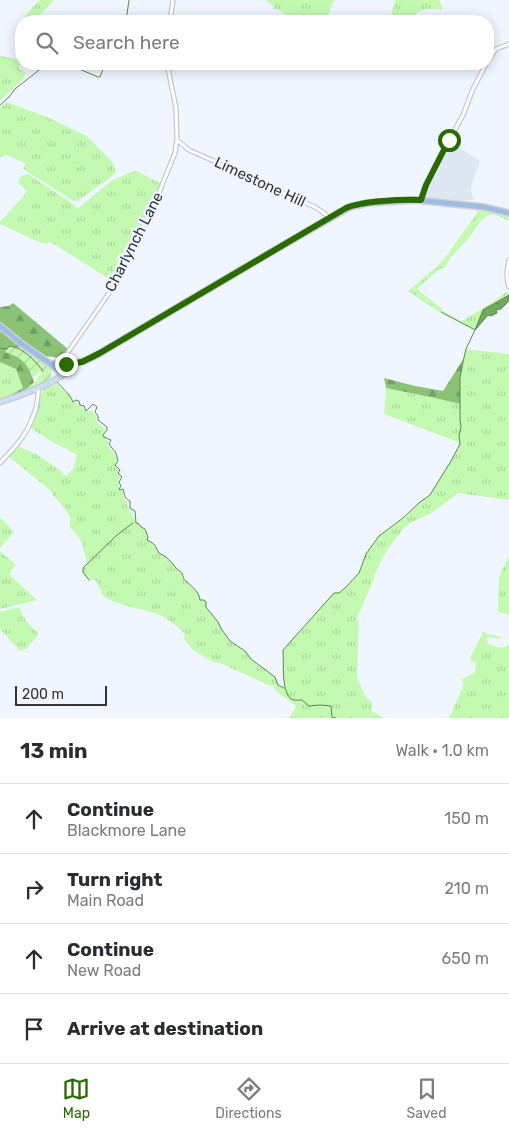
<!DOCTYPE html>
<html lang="en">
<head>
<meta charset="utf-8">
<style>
	body { margin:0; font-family:Rubik,sans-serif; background:#f2f2f3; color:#2b2b33 }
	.scale { position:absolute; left:15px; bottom:12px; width:92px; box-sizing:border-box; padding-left:5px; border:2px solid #313438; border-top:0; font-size:14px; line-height:18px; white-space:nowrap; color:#313438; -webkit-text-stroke:4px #f0f6ff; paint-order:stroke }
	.stop { position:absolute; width:15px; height:15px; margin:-11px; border:4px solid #296b00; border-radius:50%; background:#fff }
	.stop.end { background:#296b00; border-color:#fff; box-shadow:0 1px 5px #0008 }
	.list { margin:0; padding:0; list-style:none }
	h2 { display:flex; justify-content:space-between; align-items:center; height:65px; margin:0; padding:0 20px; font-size:21px }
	h2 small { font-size:16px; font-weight:400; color:#7c7c81 }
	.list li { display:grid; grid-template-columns:32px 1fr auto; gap:15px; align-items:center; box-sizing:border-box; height:70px; padding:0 20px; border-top:1px solid #e1e1e2 }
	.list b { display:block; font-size:19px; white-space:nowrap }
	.list p { margin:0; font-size:16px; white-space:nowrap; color:#7c7c81 }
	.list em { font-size:16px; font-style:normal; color:#7c7c81 }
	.icon { flex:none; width:28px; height:28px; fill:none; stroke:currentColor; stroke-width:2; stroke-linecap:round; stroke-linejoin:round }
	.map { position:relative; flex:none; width:509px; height:718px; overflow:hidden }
	.search { position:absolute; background:#fff; box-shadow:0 2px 12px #0003; left:15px; right:15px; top:15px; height:55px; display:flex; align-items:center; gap:12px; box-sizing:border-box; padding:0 18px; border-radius:20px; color:#7c7c81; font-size:19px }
	.sheet { height:345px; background:#fff }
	nav { display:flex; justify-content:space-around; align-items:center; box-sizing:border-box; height:70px; border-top:1px solid #e1e1e2; background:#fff; font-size:14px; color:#7c7c81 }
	nav a { display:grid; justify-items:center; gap:2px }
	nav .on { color:#296b00 }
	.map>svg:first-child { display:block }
	.built { fill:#dee8f5 }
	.grass { fill:url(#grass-tufts) }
	.forest { fill:url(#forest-firs) }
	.garden { fill:url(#garden-furrows) }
	.water { fill:url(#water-ripples); stroke:#5e8653 }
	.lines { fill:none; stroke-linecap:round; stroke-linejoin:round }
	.stream { stroke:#5e8653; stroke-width:1 }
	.street-casing { stroke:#c2c9d4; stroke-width:5.5 }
	.secondary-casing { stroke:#c2c9d4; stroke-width:7 }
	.primary-casing { stroke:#d2d2d3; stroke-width:8 }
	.street { stroke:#fff; stroke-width:3 }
	.secondary { stroke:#cfddf3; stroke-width:4.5 }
	.primary { stroke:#9fbce6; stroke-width:5 }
	.route { stroke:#296b00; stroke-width:6 }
	.labels { text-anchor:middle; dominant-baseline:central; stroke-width:5; stroke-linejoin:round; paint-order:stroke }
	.street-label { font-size:15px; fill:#313438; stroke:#f0f6ff }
</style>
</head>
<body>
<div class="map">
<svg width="509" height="718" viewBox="0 0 509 718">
	<defs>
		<pattern id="grass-tufts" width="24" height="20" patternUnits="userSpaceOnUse" patternTransform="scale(1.25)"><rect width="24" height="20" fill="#c4f9b2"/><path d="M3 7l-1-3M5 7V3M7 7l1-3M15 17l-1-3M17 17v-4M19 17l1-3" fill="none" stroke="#a9d69a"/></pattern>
		<pattern id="forest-firs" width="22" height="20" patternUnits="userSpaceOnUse" patternTransform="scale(1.25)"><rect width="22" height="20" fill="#8ac276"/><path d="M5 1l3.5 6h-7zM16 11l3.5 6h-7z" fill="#719e62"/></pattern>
		<pattern id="garden-furrows" width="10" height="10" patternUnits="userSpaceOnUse" patternTransform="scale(1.25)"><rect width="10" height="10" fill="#c4f9b2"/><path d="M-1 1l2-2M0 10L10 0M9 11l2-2" fill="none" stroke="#a9d69a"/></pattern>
		<pattern id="water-ripples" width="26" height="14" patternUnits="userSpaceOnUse" patternTransform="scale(1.25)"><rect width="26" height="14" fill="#71a95e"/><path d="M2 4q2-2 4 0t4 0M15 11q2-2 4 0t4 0" fill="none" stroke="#5d8a4f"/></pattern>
	</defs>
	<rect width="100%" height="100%" fill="#f0f6ff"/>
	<!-- built -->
	<path class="built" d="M450,142L480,161L472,183L471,190L474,200H466L465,202H460L427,198L425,193Z"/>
	<!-- grass -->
	<path class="grass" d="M39,0H54L35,21H27L25,16Z
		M266,0H334L326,21H295L279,10L273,9L274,6L266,1Z
		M395,0H439L442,6V10C430,8 415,8 411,21H390Z
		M0,56L21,60L19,69L26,72L23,79L0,101Z
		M6,102L45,116L87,136L113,163L116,172L111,177L78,201H73L28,172L23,168L26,164L6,154L0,158V108Z
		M135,170L158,182L160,184V187L131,248L114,282L49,241L47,244L41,243L0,224V222L27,192L18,182L21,176L28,174L73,204L77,209L111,181Z
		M476,210L494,213L509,218V221C504,219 496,214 490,215C479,218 475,231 468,239C460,248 451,255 445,267L438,270L417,289L442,309V310L461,321C473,315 483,308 494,301C499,297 503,296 507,291L509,295L483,310L475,330L440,311L439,312L408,291L442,262L477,213Z
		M466,349L509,354V500L458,493C450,499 442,506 433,512C426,517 416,519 409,524C398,532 376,565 374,579L357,618L359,622L357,677L365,696L372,702V711L383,718H290L296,706L276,691L273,685L270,686L218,662L215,663L193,650L184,639L185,634C178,627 169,619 160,615C142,608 118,606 103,596L97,582L93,579L89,582V580L83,572V568L87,563L81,540L70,527V517L63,506L52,494V492L8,456L18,446L36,454L63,472L62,473L66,476L73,469L77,455L49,440L31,428C34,422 42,389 44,388C47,386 52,384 56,383L66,393L70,394L73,402C78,403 83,407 85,411H92L96,416V422L106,430C103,435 103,436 108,441L107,446L115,454L117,461L115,465L118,470V474L120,477L118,481L119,489L124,492L123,495C128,505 134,525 145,529L148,537L147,540C156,544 155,546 159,553C168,557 172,562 177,569C181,573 180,569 182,574C185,579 182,578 186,581C192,587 199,591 200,600H204L206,602V607L218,622L222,630L230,641L245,651L251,659L275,677L278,685L284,689L283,650L334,593L339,592L346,587L359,573L366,554L379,536L403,519L420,502L430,495L451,461L460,445L458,442L384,414L386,388L435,398L460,404V378Z
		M0,362L16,369L23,388L0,400Z
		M0,517L14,532L0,548Z
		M0,551L16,565L9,574L37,600L0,609Z
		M509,555V615L498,612L499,577Z
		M19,607L26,621L39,634L26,649L20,651L0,629V612Z
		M483,632L487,634L500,636V639L488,637L487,641L488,644C495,646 504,651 509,644V718H449L463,687V682L461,680L475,672L476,665L475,662L473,663L470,658Z"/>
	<!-- forest -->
	<path class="forest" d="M13,303L68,349L62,358L44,356L15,336L0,322V307L9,306Z
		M0,329L22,348L12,347L17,356L28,366L34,382C26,391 16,395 5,398L23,388L16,369L0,362Z
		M464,358L460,378V404L435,398L386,388L384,378L415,386L443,391Z"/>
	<!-- garden -->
	<path class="garden" d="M10,346L12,347L22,348L51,367V380L32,389L24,391L38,380L37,378L42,373L40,371L33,378C27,362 20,357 5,352Z"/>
	<!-- water -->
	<path class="water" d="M509,295L508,302L501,309L496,310L497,313L491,316L488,315L475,330L483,310Z"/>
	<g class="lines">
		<!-- stream -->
		<path class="stream" d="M124,21L127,14L129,0
			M63,64L70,65L98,77H100L105,64
			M0,105L9,97L15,89L43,67
			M0,348L6,349L10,346C12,347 15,347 17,348C27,352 37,363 43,371
			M57,382C63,389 70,394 73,402L76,400L79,401L80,405L84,406L86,411L93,404L97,407L95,412L98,416V420L107,427V430L103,435L104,437L111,440L109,444L116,453L118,461L115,465L120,470L118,473L122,477L119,482L121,486L119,489L120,490L123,489C125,495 124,498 130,501V508L135,511L136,523L139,524L141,527L145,529L148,537L147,540C156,544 155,546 159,553C168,557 171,562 177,569C181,573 180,569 182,574C185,579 182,578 186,581C192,587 199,591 200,600H204L206,602V607L218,622L222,630L230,641L245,651L251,659L275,677L278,685L284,688
			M89,580L83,572V568L117,535L133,523
			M336,718L332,717L331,706L320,705L309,706L302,700C298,700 293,701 290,698C281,689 284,662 283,650L334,593H339L346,587L359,573L366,554L379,536L403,518L420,502L430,495L451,461L460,444L459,436L461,427L460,420V378L463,362L466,349L475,330L441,312"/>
		<defs>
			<path id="street" d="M170,21L173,0
				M488,61L496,49L509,44
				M177,140L189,150L252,178L285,194L315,207L324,213L329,218
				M421,200L422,195L436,164L463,115L473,89L486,64
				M509,260C507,268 506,279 509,287
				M63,364L66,355L114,286L156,200L175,153L177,139L176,108L167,64
				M0,463C18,444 28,434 36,408C37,401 39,395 38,388"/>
			<path id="secondary" d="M0,402C17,397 53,384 65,373"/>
			<path id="primary" d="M0,326L22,344L59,370
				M52,364C67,366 82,363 95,356L278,248L350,207L368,203L416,200L484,207L509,213
				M59,367L60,372L65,373L75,364"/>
		</defs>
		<!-- street casing -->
		<use href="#street" class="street-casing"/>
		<!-- secondary casing -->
		<use href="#secondary" class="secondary-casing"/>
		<!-- primary casing -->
		<use href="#primary" class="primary-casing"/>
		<!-- street -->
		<use href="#street" class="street"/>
		<!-- secondary -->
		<use href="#secondary" class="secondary"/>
		<!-- primary -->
		<use href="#primary" class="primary"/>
	</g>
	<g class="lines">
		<!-- route -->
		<path class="route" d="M66,364L82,362L100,353L346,208C362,201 403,199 421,200L426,185L449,140"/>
	</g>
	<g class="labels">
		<!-- street labels -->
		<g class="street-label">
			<text transform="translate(260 182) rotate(25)">Limestone Hill</text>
			<text transform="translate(134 242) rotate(-63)">Charlynch Lane</text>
		</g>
	</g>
</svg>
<div class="scale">200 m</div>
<div class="stop" style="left:449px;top:140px"></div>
<div class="stop end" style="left:66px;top:364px"></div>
<div class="search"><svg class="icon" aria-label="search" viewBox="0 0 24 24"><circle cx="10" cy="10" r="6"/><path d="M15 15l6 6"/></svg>Search here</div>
</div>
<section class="sheet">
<h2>13 min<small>Walk · 1.0 km</small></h2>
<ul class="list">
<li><svg class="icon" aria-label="ahead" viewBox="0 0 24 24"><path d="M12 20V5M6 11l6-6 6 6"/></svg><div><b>Continue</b><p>Blackmore Lane</p></div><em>150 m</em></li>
<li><svg class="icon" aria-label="right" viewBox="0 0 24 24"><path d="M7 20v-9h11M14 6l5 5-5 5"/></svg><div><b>Turn right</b><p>Main Road</p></div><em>210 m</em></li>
<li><svg class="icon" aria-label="ahead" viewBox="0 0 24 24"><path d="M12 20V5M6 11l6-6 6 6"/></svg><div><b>Continue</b><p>New Road</p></div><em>650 m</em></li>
<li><svg class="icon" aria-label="arrive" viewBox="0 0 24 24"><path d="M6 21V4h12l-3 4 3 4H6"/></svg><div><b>Arrive at destination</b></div></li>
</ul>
</section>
<nav>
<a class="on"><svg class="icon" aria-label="map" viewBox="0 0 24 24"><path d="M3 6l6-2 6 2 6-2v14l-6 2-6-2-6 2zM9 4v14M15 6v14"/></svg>Map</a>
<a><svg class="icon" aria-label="directions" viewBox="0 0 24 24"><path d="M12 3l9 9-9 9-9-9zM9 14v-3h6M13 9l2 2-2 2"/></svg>Directions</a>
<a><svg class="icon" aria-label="saved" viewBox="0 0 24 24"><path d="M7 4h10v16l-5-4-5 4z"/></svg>Saved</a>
</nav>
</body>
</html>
